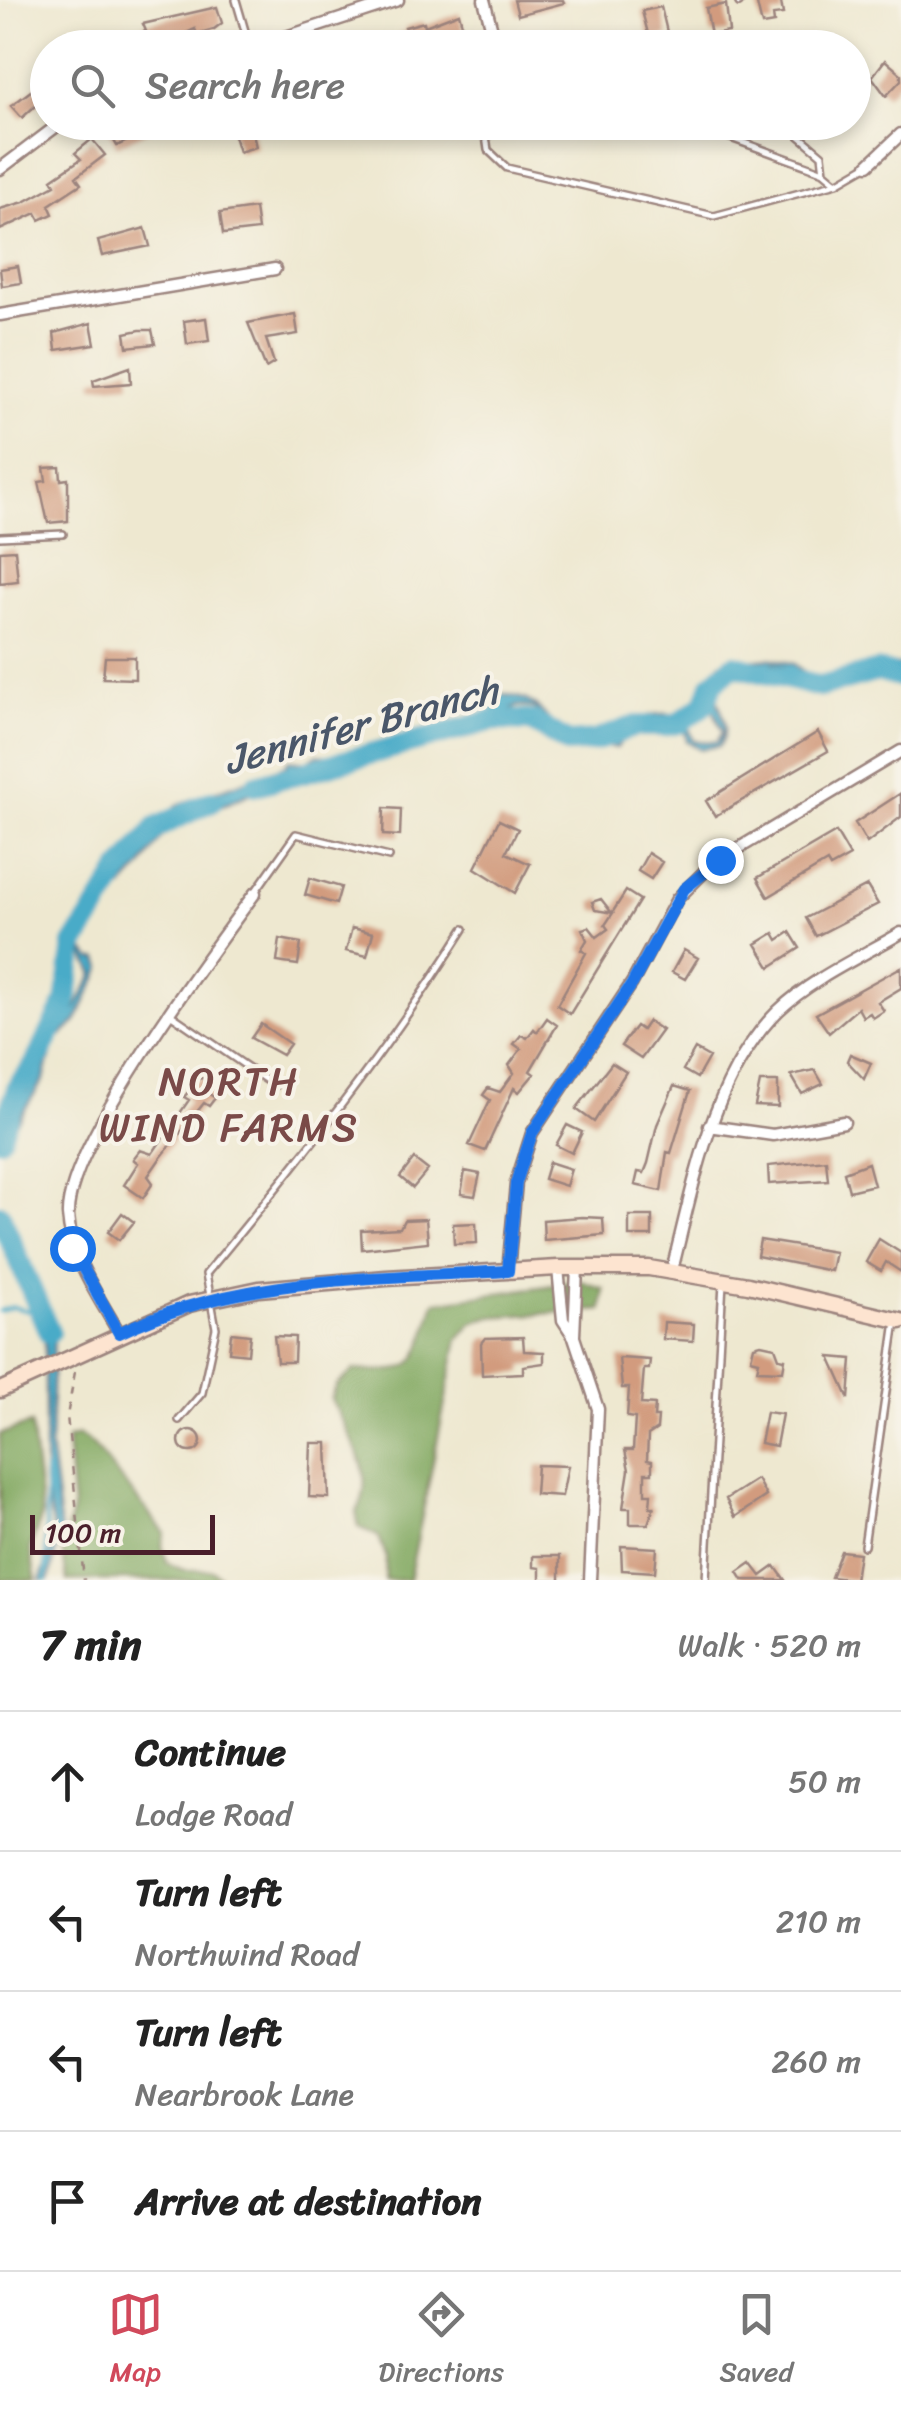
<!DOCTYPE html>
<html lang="en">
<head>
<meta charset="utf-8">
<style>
	body { margin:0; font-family:Sriracha,sans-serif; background:#f2f2f2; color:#222 }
	.scale { position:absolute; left:30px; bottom:25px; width:185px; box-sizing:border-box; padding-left:10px; border:5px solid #4a1f2b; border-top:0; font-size:28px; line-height:35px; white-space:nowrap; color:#4a1f2b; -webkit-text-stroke:8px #f7f3e8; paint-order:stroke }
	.stop { position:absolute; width:30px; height:30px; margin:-22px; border:8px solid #1a73e8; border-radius:50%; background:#fff }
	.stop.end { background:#1a73e8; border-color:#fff; box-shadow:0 2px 10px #0008 }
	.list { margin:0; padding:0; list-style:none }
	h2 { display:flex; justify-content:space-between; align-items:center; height:130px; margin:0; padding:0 40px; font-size:42px }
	h2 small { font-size:32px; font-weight:400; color:#767676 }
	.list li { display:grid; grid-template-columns:65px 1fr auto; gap:30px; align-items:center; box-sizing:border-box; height:140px; padding:0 40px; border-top:2px solid #e0e0e0 }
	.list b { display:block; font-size:38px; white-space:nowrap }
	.list p { margin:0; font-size:32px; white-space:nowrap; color:#767676 }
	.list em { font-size:32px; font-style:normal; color:#767676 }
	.icon { flex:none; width:55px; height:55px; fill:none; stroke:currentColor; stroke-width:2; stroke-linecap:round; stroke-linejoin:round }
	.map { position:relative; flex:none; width:901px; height:1580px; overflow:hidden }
	.search { position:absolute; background:#fff; box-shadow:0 5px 15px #0003; left:30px; right:30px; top:30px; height:110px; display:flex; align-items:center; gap:25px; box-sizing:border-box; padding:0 35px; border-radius:55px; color:#767676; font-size:38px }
	.sheet { height:690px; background:#fff }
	nav { display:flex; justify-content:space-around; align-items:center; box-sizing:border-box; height:140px; border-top:2px solid #e0e0e0; background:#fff; font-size:28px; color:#767676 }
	nav a { display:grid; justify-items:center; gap:5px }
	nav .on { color:#d1495b }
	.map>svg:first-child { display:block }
	.forest { fill:#80a75e; stroke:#656344; stroke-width:2.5 }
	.water { fill:#49abc8; stroke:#4a657a; stroke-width:2.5 }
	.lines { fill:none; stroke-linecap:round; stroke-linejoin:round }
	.stream { stroke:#49abc8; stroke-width:4 }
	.river { stroke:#49abc8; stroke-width:22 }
	.building { fill:#d29b7e }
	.lane-casing { stroke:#9c847e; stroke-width:10 }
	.street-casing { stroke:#9c847e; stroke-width:15 }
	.secondary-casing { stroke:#9c847e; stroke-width:19 }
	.path { stroke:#9c847e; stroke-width:2.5; stroke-dasharray:8 8; stroke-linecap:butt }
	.lane { stroke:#fff; stroke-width:5 }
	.street { stroke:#fff; stroke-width:10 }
	.secondary { stroke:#fde4d0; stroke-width:14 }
	.route { stroke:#1a73e8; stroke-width:12 }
	.labels { text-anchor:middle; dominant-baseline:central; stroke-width:8; stroke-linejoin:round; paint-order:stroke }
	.water-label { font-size:40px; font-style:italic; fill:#4a576a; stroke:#f7f3e8 }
	.neighbourhood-label { font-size:40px; letter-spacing:2.5px; fill:#7a4a48; stroke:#f7f3e8 }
</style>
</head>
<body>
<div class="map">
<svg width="901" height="1580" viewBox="0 0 901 1580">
	<rect width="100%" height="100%" fill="#f7f3e8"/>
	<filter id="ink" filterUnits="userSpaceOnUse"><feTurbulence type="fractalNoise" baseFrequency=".01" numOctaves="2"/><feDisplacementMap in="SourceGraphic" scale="20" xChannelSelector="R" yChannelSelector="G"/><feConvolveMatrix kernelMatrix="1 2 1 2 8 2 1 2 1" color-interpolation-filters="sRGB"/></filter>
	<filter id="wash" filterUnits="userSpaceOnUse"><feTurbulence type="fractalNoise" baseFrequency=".0048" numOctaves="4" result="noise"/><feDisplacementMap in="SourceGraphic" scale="40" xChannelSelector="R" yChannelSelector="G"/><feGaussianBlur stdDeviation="2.25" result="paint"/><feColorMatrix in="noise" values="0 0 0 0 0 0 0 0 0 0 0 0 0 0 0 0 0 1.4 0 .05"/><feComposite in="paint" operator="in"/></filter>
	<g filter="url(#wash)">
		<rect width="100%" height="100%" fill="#eee8d0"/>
		<!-- forest -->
		<path class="forest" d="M581,1281L604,1289L602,1310L488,1317L472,1323L458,1339L409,1580H385L386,1556L379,1537L359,1527L356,1513C380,1475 348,1435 331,1399L337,1385L354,1370C423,1375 416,1363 435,1302Z
			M31,1424L42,1516L30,1548L36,1580H0V1434Z
			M79,1435L92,1444L165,1533L162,1545L167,1563L184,1570H213L223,1580H67L62,1549L73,1510L67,1439Z"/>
		<!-- water -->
		<path class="water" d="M769,658L794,664L822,687L880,665H901V670L883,668L829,694C808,687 796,669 773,663L718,679L714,688C718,710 734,725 719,746L699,749L687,741L684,726L667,716L630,726L617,748L600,746L581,752L558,739L534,708L518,706L469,737L383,751L301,771L226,804L176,816L141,868L87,926L83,949L92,959H99L102,968L76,1022L54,1042L44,1079L0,1148L5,1124L37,1076L50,1035L77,1006L94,974L78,944L85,916L119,887L142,858L151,833L177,805L285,766L289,760L307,762L318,754L332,758L385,740L473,729L489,718L499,694C554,698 541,730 581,747C615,738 646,701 685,718L694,741L717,742L723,732L708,698L720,663Z
			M0,1219L23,1249L54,1332L50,1445L61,1532L49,1580H40L55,1541L45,1484V1328L21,1252L3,1233Z"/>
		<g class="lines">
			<!-- stream -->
			<path class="stream" d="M0,1311L13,1307L43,1315
				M46,1470V1580"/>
			<!-- river -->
			<path class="river" d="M256,785L494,720L532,721L568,743L595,741L635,726H663L679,723L705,704L712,684L734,665L820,687L878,671L901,677
				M0,1138L18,1086L34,1066L66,1002L74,945L120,872L156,828L212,801
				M0,1215L49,1332"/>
		</g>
		<g id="blocks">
			<!-- building -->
			<path class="building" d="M514,0H563L564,3L518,15Z
				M756,0L781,2L783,14L773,15L774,23L762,25Z
				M726,4L729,32L711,35L706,8Z
				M217,7L222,23L214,29L197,34L195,29L154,48H104L146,31L143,24Z
				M661,7L668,36L650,41L642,11Z
				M459,13L464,32L402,48L398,34L406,31L405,27L424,22L425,26Z
				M885,60L901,74V80L886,96L872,77Z
				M48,78V94L22,118L11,106Z
				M118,122H163V124L117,146L107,129Z
				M250,122L256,147L239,152L231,126Z
				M92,139L105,155L76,177L81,184L49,205L53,214L40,220L36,213L0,230V209L24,202L55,185L52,179L81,159L75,153Z
				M255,208L258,230L223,234L220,213Z
				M145,228L150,246L102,256L98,241Z
				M18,266L21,283L2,286L0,269Z
				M295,314L298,334L266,339L274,363L266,368L248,323Z
				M206,318L209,341L187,344L184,321Z
				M91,323L95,344L56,350L54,333Z
				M140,330H152L155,344L127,347L125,333Z
				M130,367L131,383L94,386L93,380Z
				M60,467L61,480L68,479V521L48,523L39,482L46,481L44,468Z
				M15,550L18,581L0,583V551Z
				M105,657H135V679L103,678Z
				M818,732L828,751L715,816L706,801Z
				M901,793V817L867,843L855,823Z
				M384,808L401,809L400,836L383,835Z
				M499,820L518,829L506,853L530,864L515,893L475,868Z
				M836,832L850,856L830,867L827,862L768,897L757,878Z
				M648,853L662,862L651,879L638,871Z
				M310,878L341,887L336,904L305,895Z
				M867,886L878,904L816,936L806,918Z
				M626,891L640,900L570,1014L557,1005L586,953L581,950L587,940L582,929L589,927L597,937L608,929L605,925L613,913L595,910L592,902L601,899L612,913Z
				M352,928L373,933L367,956L346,951Z
				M790,932L800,948L770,967L756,944L774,933L778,940Z
				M280,939L301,943L298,965L277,962Z
				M684,950L698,958L685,979L672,972Z
				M901,967V988L878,1002L884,1011L873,1018L870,1013L863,1017L858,1008L829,1033L816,1014Z
				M547,1018L557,1025L530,1071L534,1074L519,1092L514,1088L485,1151L469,1145L490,1100L483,1095L488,1088L500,1092L514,1073L509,1065L521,1049L514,1044L521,1035L527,1038L534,1029L537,1032Z
				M648,1021L662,1030L641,1059L621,1046L636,1026L642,1030Z
				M261,1024L290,1044L282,1055L251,1038Z
				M695,1049L709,1057L697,1078L683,1070Z
				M850,1054L871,1063L864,1079L847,1061Z
				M612,1063L626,1072L594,1122L576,1109Z
				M815,1070L823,1084L802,1094L791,1075Z
				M204,1078L213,1084L208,1093L215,1098L209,1106L204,1103L159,1160L148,1176L153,1183L143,1198L124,1185L138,1163L133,1159L140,1150L152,1154L189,1100L184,1097L189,1091L197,1079Z
				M760,1082H778V1107L755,1106Z
				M674,1086L690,1091L671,1153L667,1152L661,1191L635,1185L638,1172L644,1173L648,1163L657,1125Z
				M567,1125L582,1132L572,1153L556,1145Z
				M414,1159L428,1170L413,1188L400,1177Z
				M826,1160L828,1180L769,1184L768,1166Z
				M549,1162L571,1169L566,1186L544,1179Z
				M868,1163L874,1185L849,1191L844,1172Z
				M465,1171L480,1174L475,1196L461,1194Z
				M122,1213L134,1222L119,1240L108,1232Z
				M629,1216H652V1236H629Z
				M582,1217L603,1218L604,1235L544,1240L543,1220Z
				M426,1219L428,1242L362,1249L361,1230L400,1228L404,1220Z
				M476,1223L477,1243L454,1244L453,1224Z
				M879,1239L901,1253V1272L886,1262L881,1271L866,1262Z
				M760,1240L835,1252L831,1271L757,1256Z
				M664,1322L694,1324L693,1341L663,1339Z
				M231,1333L250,1335L248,1354L229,1352Z
				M274,1336L295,1337L294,1362H277Z
				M523,1337L524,1351L544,1352V1363L523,1366V1373L482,1375L481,1343L485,1338Z
				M761,1344L775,1347L779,1358L785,1359L783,1371L757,1370L759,1361L751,1359L754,1346Z
				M830,1357L852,1359L849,1399Z
				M619,1358L650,1360L649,1369H644L641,1404L655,1405L654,1417H658L657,1429L648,1435L647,1460L652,1461V1473H645V1494H651L650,1507H654L648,1524H630V1508H623L629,1470L625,1450H633L635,1418L627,1417L629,1388H622Z
				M766,1412L782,1414L776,1446L760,1443Z
				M179 1441a11 11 0 1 1 22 0a11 11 0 1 1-22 0Z
				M311,1443H327L329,1498L309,1497Z
				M537,1465L568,1466L562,1496L535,1494Z
				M757,1479L766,1496L735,1517L726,1499Z
				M621,1546L657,1548L655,1572L622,1570Z
				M841,1551L859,1553L855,1580L831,1577Z
				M533,1556H560V1580H540V1568L533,1567Z
				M751,1563L761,1576L775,1566L785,1580H743L738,1572Z"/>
		</g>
	</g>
	<g filter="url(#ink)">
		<use href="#blocks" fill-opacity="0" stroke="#9c847e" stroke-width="2.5"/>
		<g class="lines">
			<defs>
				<path id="lane" d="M236,0L250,48
					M738,0L739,3
					M484,122L488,150L507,168L714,216L837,183L868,165
					M687,122L824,172L837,183
					M783,122L822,155L824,172
					M0,537L63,534
					M255,892L296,834L389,857
					M170,1014L275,1086
					M179,1420L202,1393L216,1328L206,1274C298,1163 388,1050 464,929
					M864,1546L896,1321
					M706,1580L723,1283"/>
				<path id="street" d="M484,0L492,30
					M252,48L398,0
					M868,165L901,134
					M0,169L62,122
					M0,315L275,269
					M709,1126L773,1135L844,1122
					M558,1268L563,1320L574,1337L598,1409L590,1580
					M672,1270C694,1184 712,1076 778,1011C811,979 862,956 901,933
					M508,1271L516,1183L532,1133L632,983L677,899L711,865L901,751
					M119,1333C98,1295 71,1259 68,1215C65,1148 211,952 255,893
					M574,1336L577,1268"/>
				<path id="secondary" d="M0,1390L189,1304L259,1289L386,1278L558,1268H649L748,1285L901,1321"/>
			</defs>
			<!-- lane casing -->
			<use href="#lane" class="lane-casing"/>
			<!-- street casing -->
			<use href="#street" class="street-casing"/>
			<!-- secondary casing -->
			<use href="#secondary" class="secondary-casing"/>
			<!-- path -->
			<path class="path" d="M75,1372L67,1416L84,1580"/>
			<!-- lane -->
			<use href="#lane" class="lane"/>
			<!-- street -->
			<use href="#street" class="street"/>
			<!-- secondary -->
			<use href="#secondary" class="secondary"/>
		</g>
	</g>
	<g class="lines" filter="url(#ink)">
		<!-- route -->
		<path class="route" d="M72,1248L119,1333C240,1275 376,1279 508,1271L516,1183L532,1133L632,984L684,889L720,860"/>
	</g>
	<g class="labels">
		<!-- water labels -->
		<g class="water-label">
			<text transform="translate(361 725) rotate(-15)">Jennifer Branch</text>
		</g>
		<!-- neighbourhood labels -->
		<g class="neighbourhood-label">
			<text x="229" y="1081">NORTH<tspan x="229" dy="46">WIND FARMS</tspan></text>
		</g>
	</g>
</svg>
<div class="scale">100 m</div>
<div class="stop" style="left:72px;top:1248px"></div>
<div class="stop end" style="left:720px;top:860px"></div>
<div class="search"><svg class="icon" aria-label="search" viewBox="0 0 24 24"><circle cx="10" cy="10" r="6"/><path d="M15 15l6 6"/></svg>Search here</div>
</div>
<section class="sheet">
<h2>7 min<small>Walk · 520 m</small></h2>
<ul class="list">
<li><svg class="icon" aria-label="ahead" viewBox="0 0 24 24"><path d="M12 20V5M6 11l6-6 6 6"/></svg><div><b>Continue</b><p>Lodge Road</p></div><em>50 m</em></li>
<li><svg class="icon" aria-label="left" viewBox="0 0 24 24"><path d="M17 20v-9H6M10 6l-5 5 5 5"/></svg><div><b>Turn left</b><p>Northwind Road</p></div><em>210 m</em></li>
<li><svg class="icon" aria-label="left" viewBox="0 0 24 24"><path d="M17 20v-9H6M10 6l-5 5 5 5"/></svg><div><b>Turn left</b><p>Nearbrook Lane</p></div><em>260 m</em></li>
<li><svg class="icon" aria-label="arrive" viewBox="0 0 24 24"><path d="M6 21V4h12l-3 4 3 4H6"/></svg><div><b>Arrive at destination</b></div></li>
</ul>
</section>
<nav>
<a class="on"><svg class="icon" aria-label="map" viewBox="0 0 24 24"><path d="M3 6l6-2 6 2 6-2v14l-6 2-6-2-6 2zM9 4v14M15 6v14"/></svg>Map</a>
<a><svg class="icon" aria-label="directions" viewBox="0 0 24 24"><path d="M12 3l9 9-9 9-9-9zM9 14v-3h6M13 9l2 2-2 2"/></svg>Directions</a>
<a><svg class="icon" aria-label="saved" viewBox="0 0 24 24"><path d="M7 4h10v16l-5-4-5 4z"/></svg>Saved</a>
</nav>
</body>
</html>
